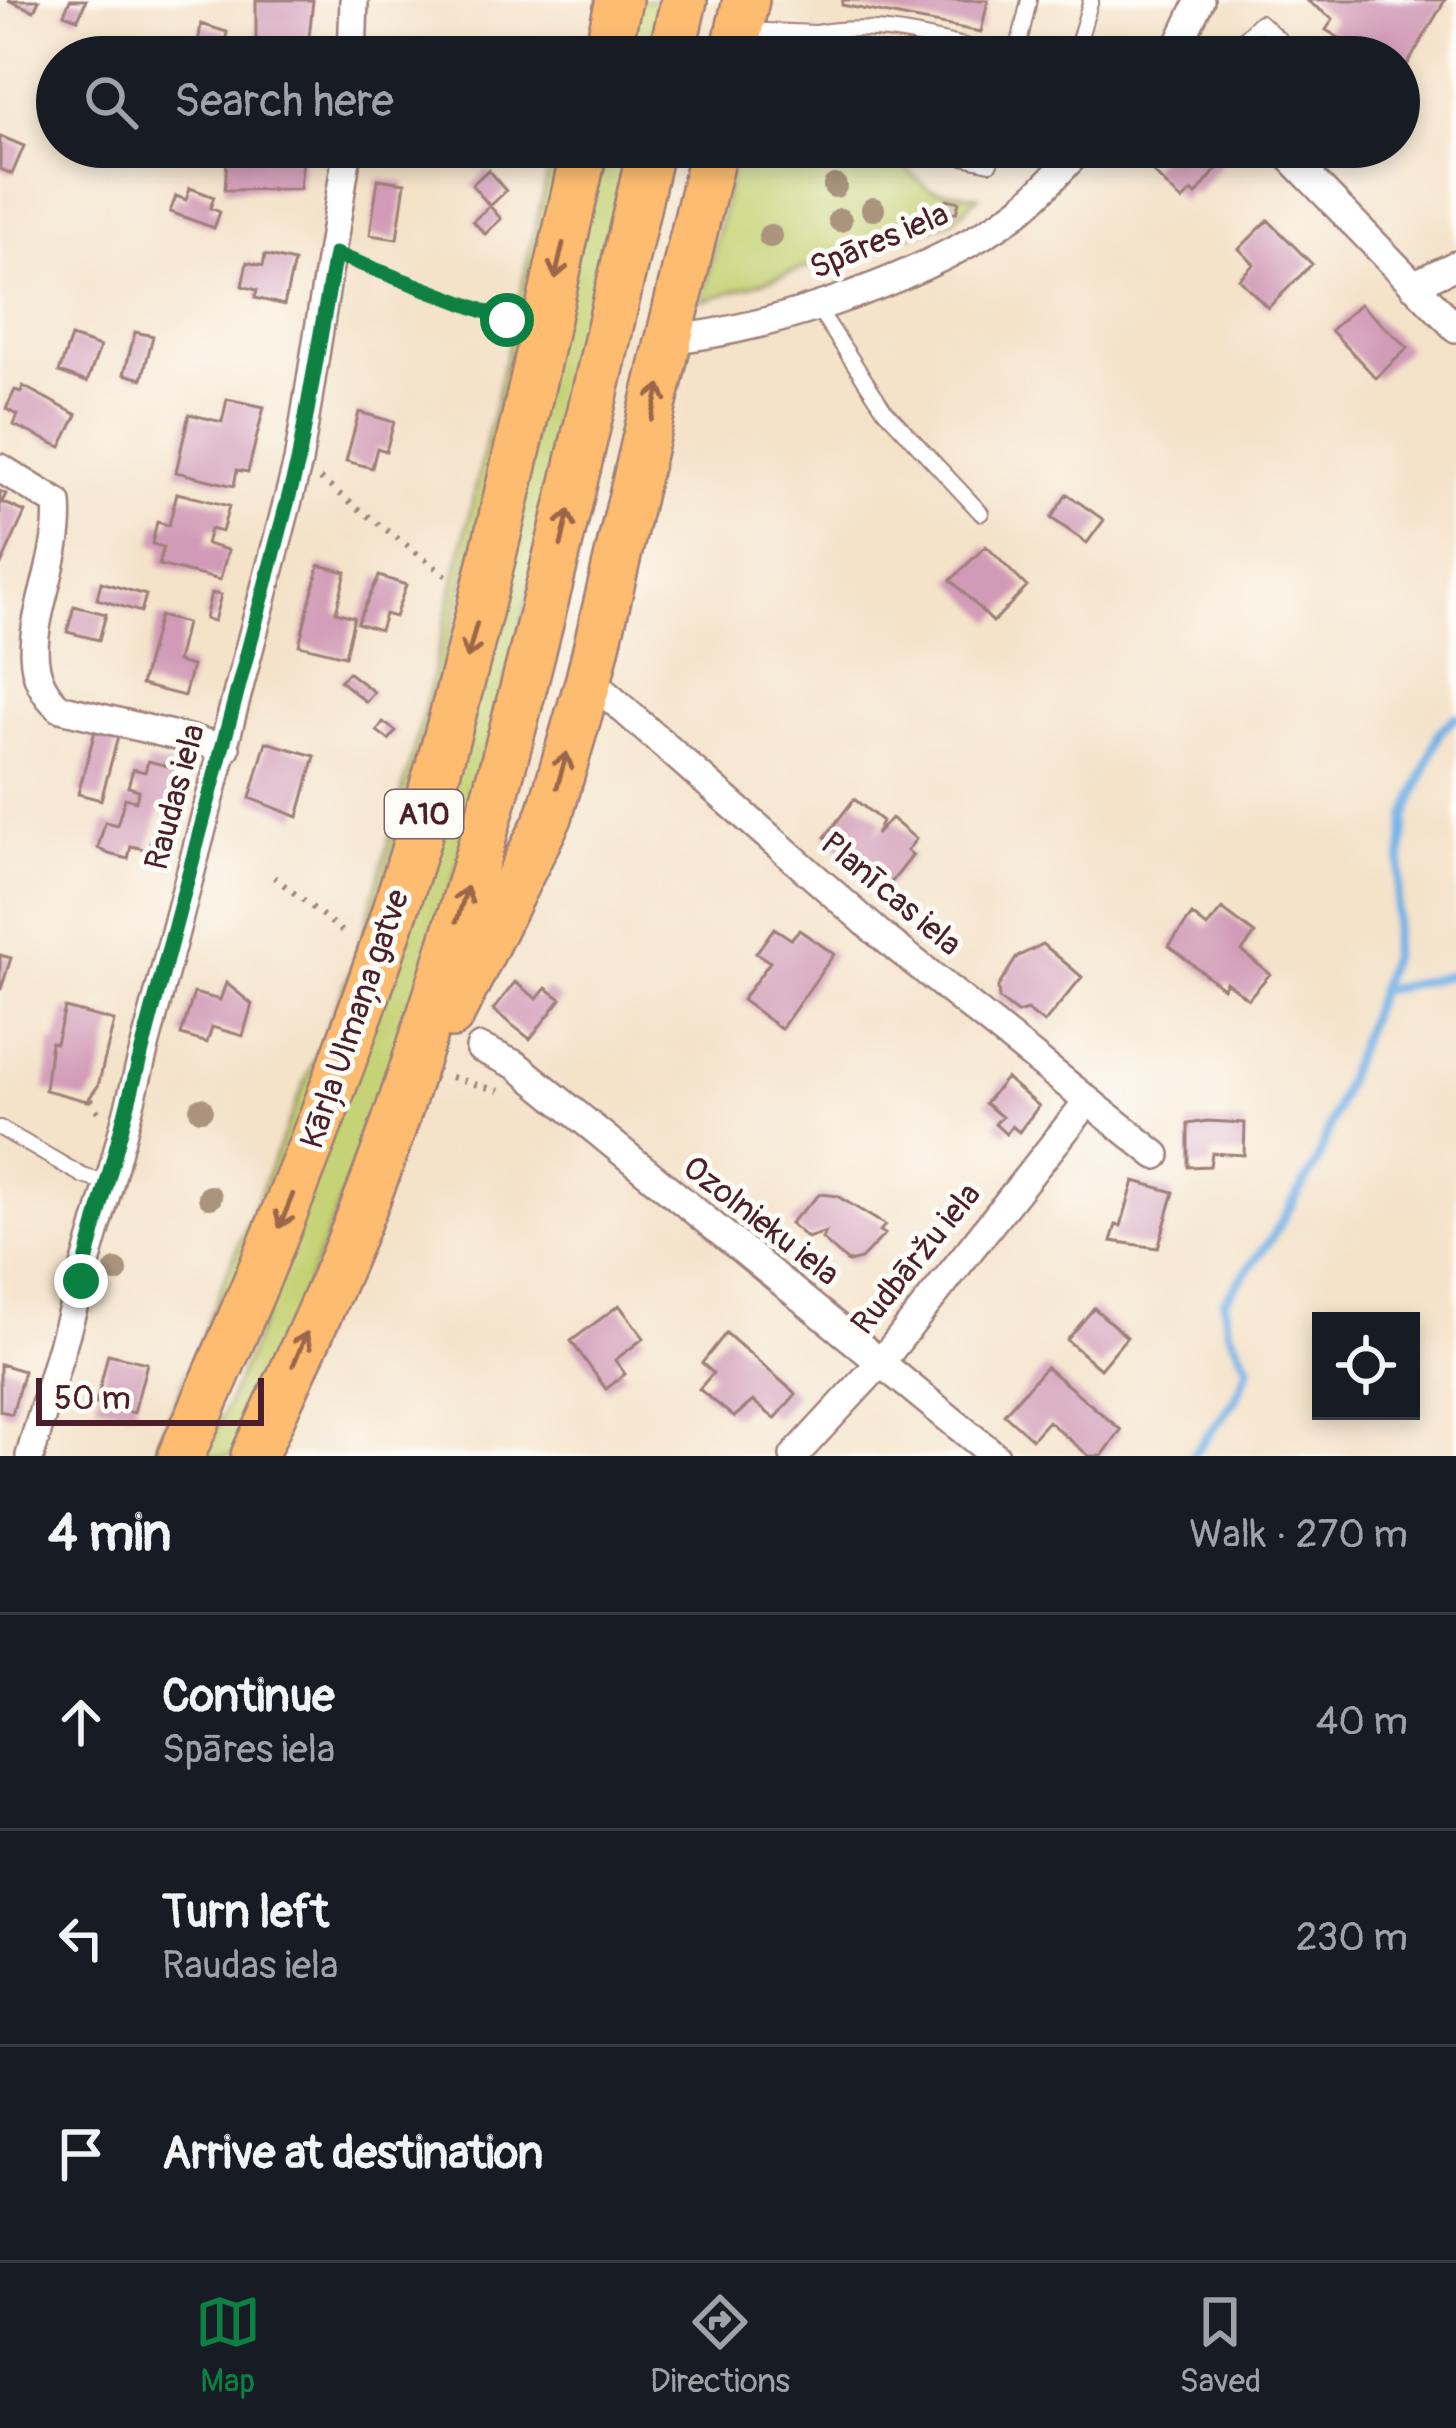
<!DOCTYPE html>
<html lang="en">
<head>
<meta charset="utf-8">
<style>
	body { margin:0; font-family:Pangolin,sans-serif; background:#20242c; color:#f1f3f6 }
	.controls { position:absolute; right:36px; bottom:36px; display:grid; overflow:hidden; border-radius:0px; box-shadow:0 6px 18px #0003 }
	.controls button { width:108px; height:108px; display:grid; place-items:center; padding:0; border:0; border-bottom:3px solid #363941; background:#171b24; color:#f1f3f6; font:60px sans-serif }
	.scale { position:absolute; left:36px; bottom:30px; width:228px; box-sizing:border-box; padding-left:12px; border:6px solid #4a1f2b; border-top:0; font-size:33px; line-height:42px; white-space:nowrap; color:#4a1f2b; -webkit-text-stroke:9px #fdfcf7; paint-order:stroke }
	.stop { position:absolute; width:36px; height:36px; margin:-27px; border:9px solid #0b8043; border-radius:50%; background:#fff }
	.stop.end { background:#0b8043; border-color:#fff; box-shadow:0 3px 12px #0008 }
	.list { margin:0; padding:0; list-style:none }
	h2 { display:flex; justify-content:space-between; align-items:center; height:156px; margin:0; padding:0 48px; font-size:51px }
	h2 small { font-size:39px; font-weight:400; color:#9ea1a6 }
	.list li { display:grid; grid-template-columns:78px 1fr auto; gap:36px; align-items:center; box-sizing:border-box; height:216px; padding:0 48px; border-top:3px solid #363941 }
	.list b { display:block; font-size:45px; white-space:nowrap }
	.list p { margin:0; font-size:39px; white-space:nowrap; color:#9ea1a6 }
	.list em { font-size:39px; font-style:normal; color:#9ea1a6 }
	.icon { flex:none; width:66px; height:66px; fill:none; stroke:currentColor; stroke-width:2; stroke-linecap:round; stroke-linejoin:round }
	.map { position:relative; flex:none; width:1456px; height:1456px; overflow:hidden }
	.search { position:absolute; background:#171b24; box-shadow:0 6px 18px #0003; left:36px; right:36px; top:36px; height:132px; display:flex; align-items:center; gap:30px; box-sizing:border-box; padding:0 42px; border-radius:66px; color:#9ea1a6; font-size:45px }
	.sheet { height:804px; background:#171b24 }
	nav { display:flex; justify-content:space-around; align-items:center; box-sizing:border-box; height:168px; border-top:3px solid #363941; background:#171b24; font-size:33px; color:#9ea1a6 }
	nav a { display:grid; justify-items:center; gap:6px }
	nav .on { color:#0b8043 }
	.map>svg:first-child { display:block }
	.green { fill:#c5d274; stroke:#887850; stroke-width:3 }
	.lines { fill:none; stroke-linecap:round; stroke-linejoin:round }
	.stream { stroke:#72b0e5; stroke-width:9 }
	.building { fill:#d19bb7 }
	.service-casing { stroke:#9f807a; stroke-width:18 }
	.minor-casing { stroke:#9f807a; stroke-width:32 }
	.trunk-casing { stroke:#9f807a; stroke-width:50 }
	.path { stroke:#9f807a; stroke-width:6; stroke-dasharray:3 9; stroke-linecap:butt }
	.service { stroke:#fff; stroke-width:14 }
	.minor { stroke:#fff; stroke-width:27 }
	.trunk { stroke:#fdbc6f; stroke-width:45 }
	.tree { fill:#ab947e }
	.oneway { stroke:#9b664a }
	.route { stroke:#0b8043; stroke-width:15 }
	.labels { text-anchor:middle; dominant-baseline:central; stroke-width:10; stroke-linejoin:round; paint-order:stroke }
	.shield { fill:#fdfcf7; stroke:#806168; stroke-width:3 }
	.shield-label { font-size:30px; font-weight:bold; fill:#4a1f2b }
	.street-label { font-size:33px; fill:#4a1f2b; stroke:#fdfcf7 }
</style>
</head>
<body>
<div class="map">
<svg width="1456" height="1456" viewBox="0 0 1456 1456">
	<rect width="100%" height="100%" fill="#fdfcf7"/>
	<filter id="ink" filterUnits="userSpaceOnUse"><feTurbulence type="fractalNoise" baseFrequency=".00833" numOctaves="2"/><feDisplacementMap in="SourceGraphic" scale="24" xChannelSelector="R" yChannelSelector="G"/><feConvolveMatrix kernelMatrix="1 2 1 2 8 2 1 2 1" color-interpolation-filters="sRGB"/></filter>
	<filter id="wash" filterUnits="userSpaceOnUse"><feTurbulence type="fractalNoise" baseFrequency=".004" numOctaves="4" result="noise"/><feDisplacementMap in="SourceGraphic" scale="48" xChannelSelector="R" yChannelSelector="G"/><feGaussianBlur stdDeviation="2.7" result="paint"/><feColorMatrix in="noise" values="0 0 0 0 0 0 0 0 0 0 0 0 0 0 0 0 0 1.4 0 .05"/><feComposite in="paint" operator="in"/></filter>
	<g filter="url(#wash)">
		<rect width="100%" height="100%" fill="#f4e2c9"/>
		<!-- green -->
		<path class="green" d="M639,0H661L649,57H626Z
			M554,147H564C504,416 446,686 363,949C308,1122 232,1289 162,1456H153L358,952L425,709Z
			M606,147H629C579,371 532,597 471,819C412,1035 324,1251 233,1456H205L269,1306Z
			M736,147H882L929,189L979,196L952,221L703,301Z"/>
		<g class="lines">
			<!-- stream -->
			<path class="stream" d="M1378,991L1456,974
				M1192,1456L1236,1399L1249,1366L1228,1329L1224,1301L1271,1239L1316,1164L1391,957L1406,817L1440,731L1456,717"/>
		</g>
		<g id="blocks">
			<!-- building -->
			<path class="building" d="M8,0H39L34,11Z
				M70,0H86L78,19L64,14Z
				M256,0H313L307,57H256Z
				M843,0H988L981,32L842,5Z
				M1306,0H1445L1399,79V57H1372L1326,30L1333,19Z
				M201,24L227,32L223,57L197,51Z
				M0,136L24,146L12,174L0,169Z
				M228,147L303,157L300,189L225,190Z
				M1170,147H1212L1224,160L1196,195L1192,191L1182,201L1149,168Z
				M488,170L506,191L490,206L472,185Z
				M378,179L405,183L397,239L370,235Z
				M190,188L214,197L210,208L220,212L214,228L170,212L176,196L186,200Z
				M947,199L959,202L956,213L944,210Z
				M490,206L501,219L485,234L473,221Z
				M1268,220L1312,264L1268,308L1239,279L1254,264L1239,249Z
				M265,255L294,262L284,305L255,298L257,290L242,286L247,262L263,266Z
				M1360,304L1408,348L1376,378L1331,330Z
				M135,332L153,336L142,379L124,374Z
				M71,337L100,347L87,382L59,372Z
				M23,386L77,415L61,447L14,425L18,415L6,409L15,390L21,392Z
				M227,399L264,407L248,472L237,470L234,486L176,472L189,414L222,422Z
				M359,412L394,422L386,451L377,448L372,468L346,461Z
				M0,491L6,494L2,502L25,512L0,567Z
				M177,493L229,506L222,532L210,529L206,544L228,550L220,580L159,565L163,547L152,544L157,522L169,525Z
				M1067,494L1104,520L1087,543L1051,518Z
				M986,546L1027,587L993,622L951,580Z
				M319,565L346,572L336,612L354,617L345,656L299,645Z
				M379,576L406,585L395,617L385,614L380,630L357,623Z
				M101,582L146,595L141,612L97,599Z
				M211,593L221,595L214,621L205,619Z
				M74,606L106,614L99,640L67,632Z
				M159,616L186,623L177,662L192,666L184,696L141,685Z
				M348,672L374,692L366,702L340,681Z
				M383,722L396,731L389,740L377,731Z
				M95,731L118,737L101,800L78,794Z
				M266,742L315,756L298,817L250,798Z
				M148,761L179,769L167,810L160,808L148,850L131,846L128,859L109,854L98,848L105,822L117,825L125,798L136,801L139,790L128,787L133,769L145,772Z
				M854,799L882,821L876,835L891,818L916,839L907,851L913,855L887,888L825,837Z
				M1222,909L1255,934L1242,951L1270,974L1248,999L1226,982L1223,988L1169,946L1192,915L1207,927Z
				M774,928L791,939L799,930L834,954L781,1029L742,1000L770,962L756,953Z
				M1043,944L1082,977L1044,1023L1027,1010L1017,1013L999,999L998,987L1017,957Z
				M0,955L11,958L1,989H0Z
				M515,982L537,999L546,988L561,999L530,1039L493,1010Z
				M226,983L252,1004L243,1036L212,1027L207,1043L181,1035L194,993L220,1000Z
				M65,1008L114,1021L98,1086L87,1101L45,1090L51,1042L56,1043Z
				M1006,1078L1039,1106L1019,1132L1012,1126L1006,1134L995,1124L1002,1117L985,1103Z
				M1207,1121L1245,1123L1244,1155L1212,1153L1210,1166L1188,1167V1124Z
				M1134,1181L1174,1192L1158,1248L1111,1241L1116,1225L1121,1226Z
				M820,1194L837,1196L885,1225L880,1231L885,1234L861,1259L848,1262L822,1239L826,1232L807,1238L790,1223Z
				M619,1305L644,1338L615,1360L625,1374L606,1389L571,1341Z
				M1094,1308L1127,1337L1100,1369L1067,1340Z
				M726,1333L796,1394L775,1419L753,1401L734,1417L699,1389L713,1373L702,1363Z
				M108,1354L147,1363L134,1413L96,1404Z
				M0,1364L24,1371L12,1414L0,1411Z
				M1046,1367L1121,1430L1102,1456H1089L1048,1421L1032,1439L1004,1414Z"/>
		</g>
	</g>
	<g filter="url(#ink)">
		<use href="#blocks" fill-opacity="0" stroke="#9f807a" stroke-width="3"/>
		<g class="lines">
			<defs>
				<path id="service" d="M745,30L815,33L837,57
					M815,33C880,20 947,43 1010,57
					M1016,57L1029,0
					M1074,57L1091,0
					M1263,57L1244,38L1260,22L1298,57
					M917,147L990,163L994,147
					M1311,177L1338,147
					M817,307L884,409L981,513
					M0,1128L83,1176L109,1184"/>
				<path id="minor" d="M352,57L354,0
					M1173,57L1200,0
					M1280,147L1456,328
					M1413,285L1456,265
					M672,339C772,330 937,273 1017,212C1041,194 1061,168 1083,147
					M0,468L57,503C64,577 0,657 60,708L226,748
					M589,679L877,932L1156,1155
					M480,1048L516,1065L995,1456
					M30,1456L109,1184L298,462L348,147
					M794,1456L881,1362L1088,1101"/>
				<path id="trunk" d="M606,57L619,0
					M671,57L684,0
					M733,57L746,0
					M451,1015L549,817L589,679L714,147
					M181,1456C282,1229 375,997 441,758C497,556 539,351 585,147
					M254,1456C301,1353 352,1246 389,1139C502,815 575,481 651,147"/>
			</defs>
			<!-- service casing -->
			<use href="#service" class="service-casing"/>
			<!-- minor casing -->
			<use href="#minor" class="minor-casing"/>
			<!-- trunk casing -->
			<use href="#trunk" class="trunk-casing"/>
			<!-- path -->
			<path class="path" d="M356,259L507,320
				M320,479L448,577
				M274,877L347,935
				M451,1077L499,1091
				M90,1099L98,1112"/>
			<!-- service -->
			<use href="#service" class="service"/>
			<!-- minor -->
			<use href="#minor" class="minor"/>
			<!-- trunk -->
			<use href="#trunk" class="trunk"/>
		</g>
		<!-- trees -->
		<g class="tree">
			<circle cx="835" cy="186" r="12"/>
			<circle cx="873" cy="209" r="12"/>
			<circle cx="840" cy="220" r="12"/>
			<circle cx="770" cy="236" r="12"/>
			<circle cx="201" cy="1109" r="12"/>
			<circle cx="210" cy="1197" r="12"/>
			<circle cx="116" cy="1271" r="12"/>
		</g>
		<!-- one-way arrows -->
		<defs><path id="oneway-shaft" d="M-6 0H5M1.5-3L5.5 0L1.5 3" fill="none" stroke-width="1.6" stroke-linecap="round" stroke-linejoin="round" transform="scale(3)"/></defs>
		<g class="oneway">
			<use href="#oneway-shaft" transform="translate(559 261) rotate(103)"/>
			<use href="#oneway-shaft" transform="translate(656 402) rotate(-76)"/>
			<use href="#oneway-shaft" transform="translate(565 528) rotate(-77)"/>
			<use href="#oneway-shaft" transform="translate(472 641) rotate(105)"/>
			<use href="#oneway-shaft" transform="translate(562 770) rotate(-74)"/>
			<use href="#oneway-shaft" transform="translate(462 904) rotate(-73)"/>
			<use href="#oneway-shaft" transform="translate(286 1211) rotate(112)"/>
			<use href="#oneway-shaft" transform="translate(300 1349) rotate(-67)"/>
		</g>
	</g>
	<g class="lines" filter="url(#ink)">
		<!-- route -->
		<path class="route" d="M81,1281L298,462L335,254L507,320"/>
	</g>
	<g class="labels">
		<!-- shield labels -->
		<rect class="shield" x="385" y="790" width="78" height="48" rx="9"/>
		<g class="shield-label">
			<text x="424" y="814">A10</text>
		</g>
		<!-- street labels -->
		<g class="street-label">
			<text transform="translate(879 241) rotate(-23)">Spāres iela</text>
			<text transform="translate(175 797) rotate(-75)">Raudas iela</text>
			<text transform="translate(891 894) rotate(40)">Planīcas iela</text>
			<text transform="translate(355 1019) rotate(-71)">Kārļa Ulmaņa gatve</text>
			<text transform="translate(761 1221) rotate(38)">Ozolnieku iela</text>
			<text transform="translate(916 1259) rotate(-51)">Rudbāržu iela</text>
		</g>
	</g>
</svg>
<div class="controls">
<button><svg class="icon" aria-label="locate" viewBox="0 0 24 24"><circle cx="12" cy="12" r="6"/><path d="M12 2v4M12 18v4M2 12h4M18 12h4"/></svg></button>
</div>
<div class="scale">50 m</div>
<div class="stop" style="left:507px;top:320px"></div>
<div class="stop end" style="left:81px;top:1281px"></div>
<div class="search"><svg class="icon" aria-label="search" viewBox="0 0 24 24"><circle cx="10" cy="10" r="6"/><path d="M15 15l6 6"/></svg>Search here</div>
</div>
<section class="sheet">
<h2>4 min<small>Walk · 270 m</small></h2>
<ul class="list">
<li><svg class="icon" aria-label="ahead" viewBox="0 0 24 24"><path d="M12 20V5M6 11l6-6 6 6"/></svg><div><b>Continue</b><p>Spāres iela</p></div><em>40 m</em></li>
<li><svg class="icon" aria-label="left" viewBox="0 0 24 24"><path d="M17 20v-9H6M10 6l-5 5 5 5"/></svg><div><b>Turn left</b><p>Raudas iela</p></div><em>230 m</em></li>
<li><svg class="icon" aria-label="arrive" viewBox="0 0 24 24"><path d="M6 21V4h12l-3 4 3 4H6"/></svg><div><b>Arrive at destination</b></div></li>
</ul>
</section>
<nav>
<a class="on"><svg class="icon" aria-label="map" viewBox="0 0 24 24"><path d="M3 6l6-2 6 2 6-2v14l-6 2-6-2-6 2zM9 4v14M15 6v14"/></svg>Map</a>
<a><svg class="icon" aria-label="directions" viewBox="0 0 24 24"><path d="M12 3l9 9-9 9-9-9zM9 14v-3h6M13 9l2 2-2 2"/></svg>Directions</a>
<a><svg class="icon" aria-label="saved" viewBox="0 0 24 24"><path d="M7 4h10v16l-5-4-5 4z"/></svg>Saved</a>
</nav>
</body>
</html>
